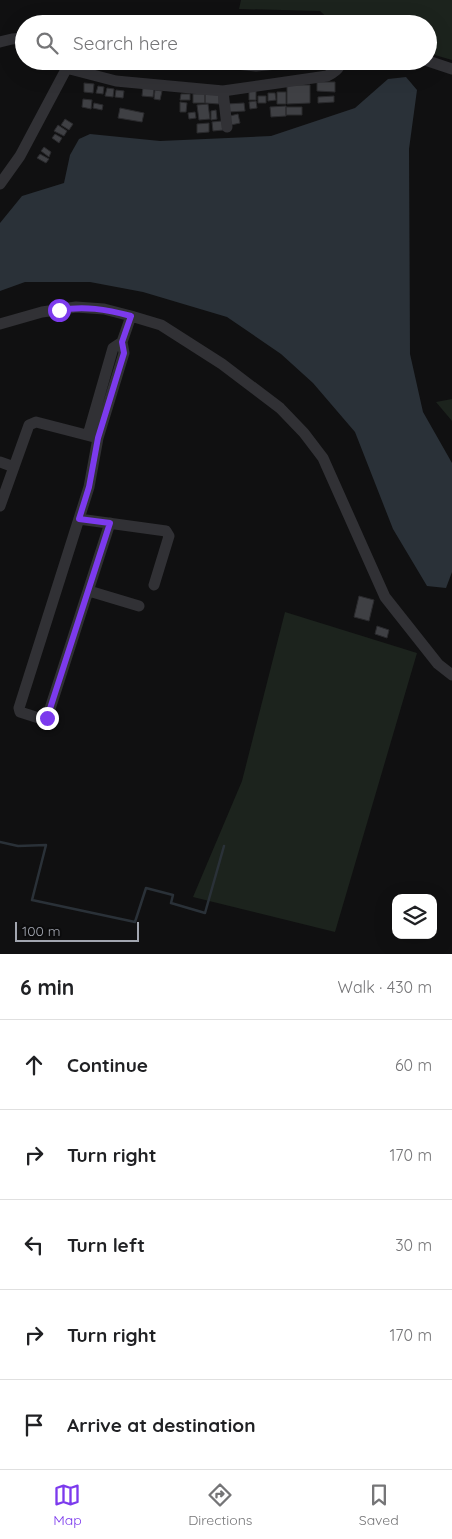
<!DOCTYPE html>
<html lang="en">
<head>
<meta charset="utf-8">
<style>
	body { margin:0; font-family:Quicksand,sans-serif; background:#f2f2f2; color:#202124 }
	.controls { position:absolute; right:15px; bottom:15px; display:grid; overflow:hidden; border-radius:10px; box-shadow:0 5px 20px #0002 }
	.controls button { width:45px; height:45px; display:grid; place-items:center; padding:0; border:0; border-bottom:1px solid #e0e0e0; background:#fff; color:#202124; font:25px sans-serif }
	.scale { position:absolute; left:15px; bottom:12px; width:124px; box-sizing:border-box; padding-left:5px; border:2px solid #a2a6b0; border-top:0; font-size:14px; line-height:18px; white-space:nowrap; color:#a2a6b0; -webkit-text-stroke:4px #0b0b0c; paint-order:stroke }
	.stop { position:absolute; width:15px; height:15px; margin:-11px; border:4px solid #7c3aed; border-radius:50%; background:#fff }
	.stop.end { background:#7c3aed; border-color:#fff; box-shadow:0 1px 5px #0008 }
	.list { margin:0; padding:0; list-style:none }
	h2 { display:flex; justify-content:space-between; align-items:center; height:65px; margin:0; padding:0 20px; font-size:21px }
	h2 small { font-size:16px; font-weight:400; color:#757577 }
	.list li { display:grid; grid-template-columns:32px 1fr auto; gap:15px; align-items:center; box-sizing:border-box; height:90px; padding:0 20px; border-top:1px solid #e0e0e0 }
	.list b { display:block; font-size:19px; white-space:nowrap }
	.list em { font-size:16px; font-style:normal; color:#757577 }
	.icon { flex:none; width:28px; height:28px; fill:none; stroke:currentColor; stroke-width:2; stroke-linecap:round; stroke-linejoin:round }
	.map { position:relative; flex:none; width:452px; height:954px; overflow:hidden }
	.search { position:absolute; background:#fff; box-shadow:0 5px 20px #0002; left:15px; right:15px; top:15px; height:55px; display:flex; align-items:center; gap:12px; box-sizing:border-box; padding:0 18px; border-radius:28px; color:#757577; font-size:19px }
	.sheet { height:515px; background:#fff }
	nav { display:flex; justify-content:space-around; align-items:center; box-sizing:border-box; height:70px; border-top:1px solid #e0e0e0; background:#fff; font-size:14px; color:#757577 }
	nav a { display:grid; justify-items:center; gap:2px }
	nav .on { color:#7c3aed }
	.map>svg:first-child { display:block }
	.green { fill:#1c231d }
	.water { fill:#2a3138 }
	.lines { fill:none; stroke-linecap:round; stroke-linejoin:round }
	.stream { stroke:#2a3138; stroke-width:2.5 }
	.building { fill:#3f4044; stroke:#2a2a2d }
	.minor { stroke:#313135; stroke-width:11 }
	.route { stroke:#7c3aed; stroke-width:6 }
</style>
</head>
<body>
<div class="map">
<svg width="452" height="954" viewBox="0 0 452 954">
	<rect width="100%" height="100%" fill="#101011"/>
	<!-- green -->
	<path class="green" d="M241,0H452V60L428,53V24H334L320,11L239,9Z
		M452,399V421L436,402Z
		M285,612L417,653L335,932L193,897L242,781Z"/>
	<!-- water -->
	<path class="water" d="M406,77L417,90L409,149L410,354L423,412L452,463V572L446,588L427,586L393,529L355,432L313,383L281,354L227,317L143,292L90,282H25L0,291V223L22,196L64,183L70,155L79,139L90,134L160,141L271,136L355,108L388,79Z"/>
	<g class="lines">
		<!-- stream -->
		<path class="stream" d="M0,842L18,846L46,845L32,900L135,922L146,888L173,895L171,903L205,913L224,846"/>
	</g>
	<!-- building -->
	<path class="building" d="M317,82H335V92L317,91Z
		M84,83L94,84L93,93L84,92Z
		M287,85H310V103L287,104Z
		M98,86L104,87L103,94L96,93Z
		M143,87L154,89L153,97L142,96Z
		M107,88L114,89L113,97L105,96Z
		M116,90L124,91L123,98L115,97Z
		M155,90L162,91L160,100L154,99Z
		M249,90H256V100H249Z
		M277,92H286V104H277Z
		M268,93H275L276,100L268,101Z
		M181,94H190V100H180Z
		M193,94H205V103H193Z
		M205,94H219V104L205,103Z
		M258,96H266V103H258Z
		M334,96V102L318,103V97Z
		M83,99L92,100L91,109L82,107Z
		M256,101L257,108L250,109L249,102Z
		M180,102L187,103L186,112H180Z
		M94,103L103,105L102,110L93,108Z
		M244,103L245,111L228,112L227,104Z
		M208,104L210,119L199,120L197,105Z
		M286,106V116L271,117L270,107Z
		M286,107H302V115H286Z
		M120,108L144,113L142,122L118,118Z
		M216,110L217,119L211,120V111Z
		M195,112L196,118L189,119L188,113Z
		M238,114L240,123L231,125L230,116Z
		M65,119L73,124L69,130L61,125Z
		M222,121L223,130L213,131L212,122Z
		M209,123V132L197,133V124Z
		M58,125L67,131L64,136L54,131Z
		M55,134L62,138L59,143L52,138Z
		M44,147L51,152L49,157L41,151Z
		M40,154L49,159L46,163L37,158Z
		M359,596L374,600L369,621L354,617Z
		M377,626L389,630L387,638L375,634Z"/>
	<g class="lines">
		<!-- minor -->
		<path class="minor" d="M0,42L12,39L24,38
			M206,61L256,66L309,61
			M428,61L452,69
			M66,68L116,81L223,91L327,76C333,73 340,69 341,61
			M223,91L227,127
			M0,184L20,156L70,62
			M0,324L42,312L76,307L104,309L131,316L161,325L222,364L280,408L304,433L323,458L385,597L438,664L452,675
			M88,435L113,348L122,342
			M0,462L14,467
			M0,506L29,425L36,422L98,438
			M79,519L166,531L169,536L154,585
			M110,523L47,718L45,720L20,712L19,708L89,487L98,438L124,353L122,342L131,316
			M89,591L139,606"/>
	</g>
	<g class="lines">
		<!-- route -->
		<path class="route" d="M47,718L110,523L79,519L89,487L98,438L124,353L122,342L131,316C105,309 85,306 59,310"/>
	</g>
</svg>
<div class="controls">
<button><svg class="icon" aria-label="layers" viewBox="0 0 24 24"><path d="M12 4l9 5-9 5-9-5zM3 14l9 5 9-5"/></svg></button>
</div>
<div class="scale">100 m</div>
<div class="stop" style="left:59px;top:310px"></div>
<div class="stop end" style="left:47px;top:718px"></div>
<div class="search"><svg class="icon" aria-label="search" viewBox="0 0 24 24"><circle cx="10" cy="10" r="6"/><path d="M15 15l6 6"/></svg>Search here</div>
</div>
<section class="sheet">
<h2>6 min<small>Walk · 430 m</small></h2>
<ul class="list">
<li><svg class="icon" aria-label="ahead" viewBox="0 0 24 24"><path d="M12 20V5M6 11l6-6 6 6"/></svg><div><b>Continue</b></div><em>60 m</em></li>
<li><svg class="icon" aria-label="right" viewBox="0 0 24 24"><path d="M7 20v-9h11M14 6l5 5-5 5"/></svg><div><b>Turn right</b></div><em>170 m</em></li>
<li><svg class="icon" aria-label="left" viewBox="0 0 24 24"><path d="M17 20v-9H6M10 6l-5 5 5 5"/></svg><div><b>Turn left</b></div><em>30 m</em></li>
<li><svg class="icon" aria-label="right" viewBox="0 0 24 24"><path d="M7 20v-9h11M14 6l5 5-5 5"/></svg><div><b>Turn right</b></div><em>170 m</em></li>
<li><svg class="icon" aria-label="arrive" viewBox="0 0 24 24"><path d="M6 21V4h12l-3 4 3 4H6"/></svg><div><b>Arrive at destination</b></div></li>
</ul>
</section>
<nav>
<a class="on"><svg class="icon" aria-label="map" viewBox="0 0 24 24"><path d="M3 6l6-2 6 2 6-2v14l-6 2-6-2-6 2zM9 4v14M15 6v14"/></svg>Map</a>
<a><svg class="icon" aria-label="directions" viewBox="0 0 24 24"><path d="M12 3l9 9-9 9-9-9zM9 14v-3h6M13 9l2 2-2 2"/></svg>Directions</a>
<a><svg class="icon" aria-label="saved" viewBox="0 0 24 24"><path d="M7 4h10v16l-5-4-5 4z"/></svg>Saved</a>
</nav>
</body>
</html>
